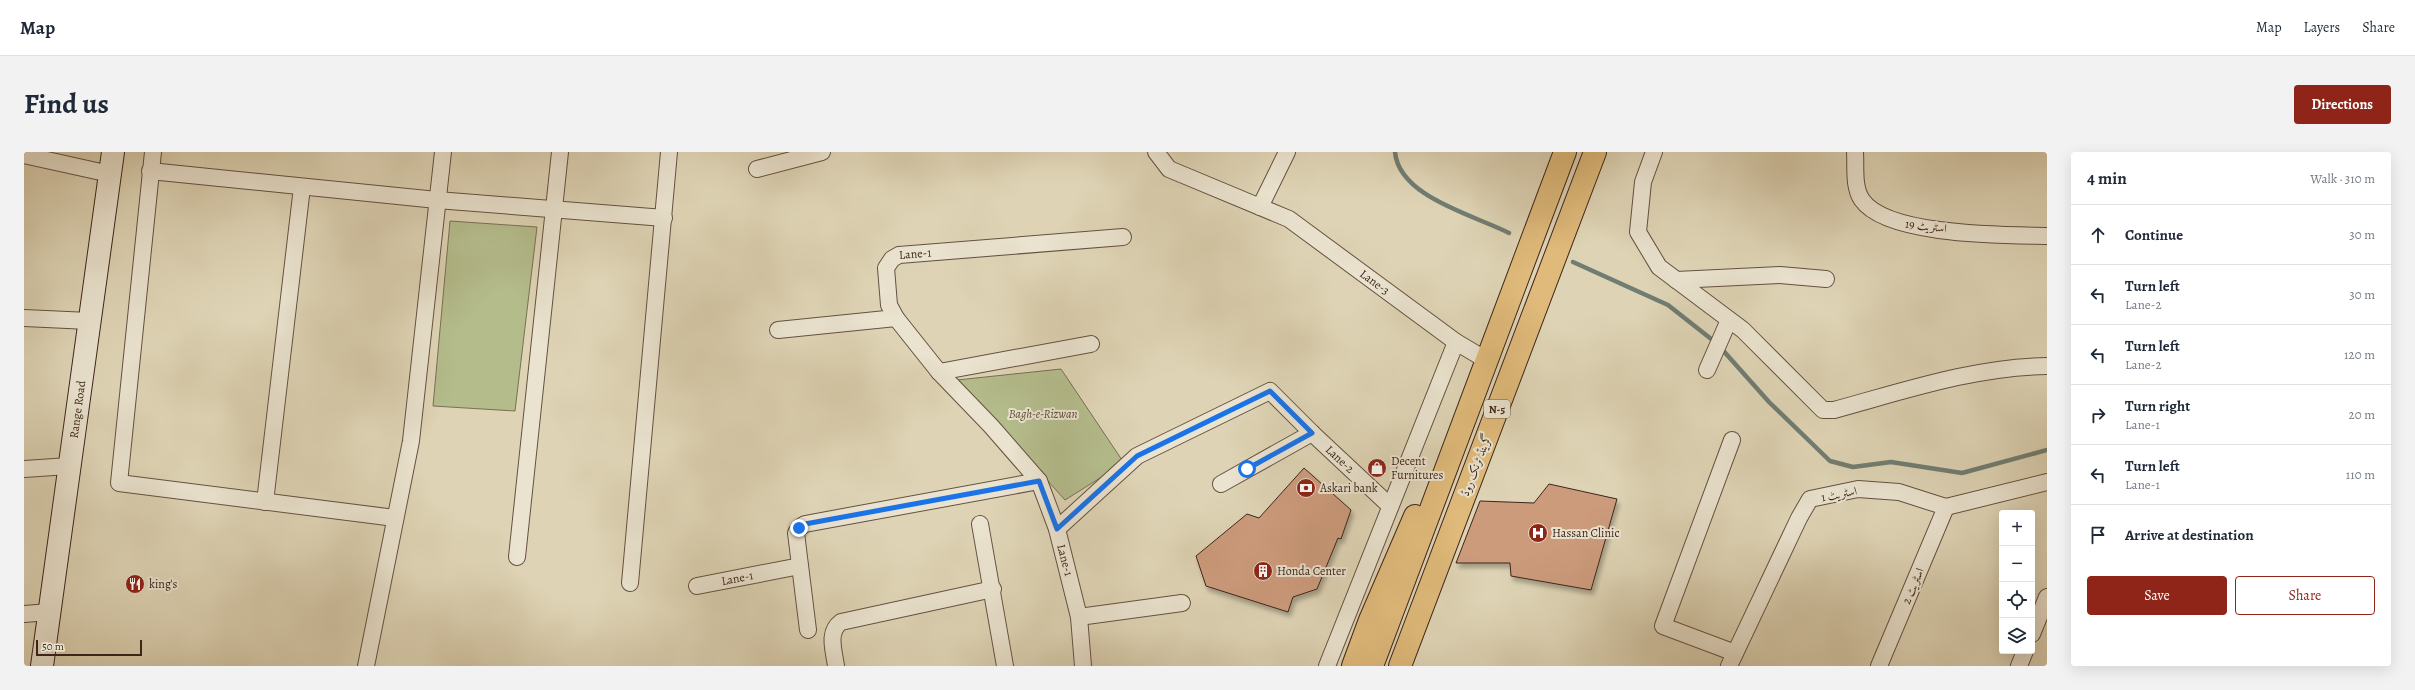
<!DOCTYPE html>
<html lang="en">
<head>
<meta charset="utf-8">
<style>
	body { margin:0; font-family:Alegreya,Amiri,serif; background:#f2f2f3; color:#1f2937 }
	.controls { position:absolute; right:12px; bottom:12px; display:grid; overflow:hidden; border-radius:4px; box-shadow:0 4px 16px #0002 }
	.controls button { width:36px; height:36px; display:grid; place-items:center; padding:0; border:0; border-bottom:1px solid #e0e1e3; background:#fff; color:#1f2937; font:20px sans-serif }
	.scale { position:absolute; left:12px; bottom:10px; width:106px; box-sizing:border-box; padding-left:4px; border:2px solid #3d251a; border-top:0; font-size:11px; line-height:14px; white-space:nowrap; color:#3d251a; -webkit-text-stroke:3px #eae3cf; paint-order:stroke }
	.stop { position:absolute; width:12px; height:12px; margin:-9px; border:3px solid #1a73e8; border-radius:50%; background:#fff }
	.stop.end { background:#1a73e8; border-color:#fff; box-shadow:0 1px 4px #0008 }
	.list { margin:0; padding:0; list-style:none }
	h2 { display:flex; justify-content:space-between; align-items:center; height:52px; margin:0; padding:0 16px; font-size:17px }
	h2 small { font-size:13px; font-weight:400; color:#747a83 }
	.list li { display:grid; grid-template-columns:26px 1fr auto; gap:12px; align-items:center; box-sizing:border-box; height:60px; padding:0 16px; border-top:1px solid #e0e1e3 }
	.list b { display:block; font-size:15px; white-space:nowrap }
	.list p { margin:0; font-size:13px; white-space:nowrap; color:#747a83 }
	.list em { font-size:13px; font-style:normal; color:#747a83 }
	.actions { display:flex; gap:8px; padding:12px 16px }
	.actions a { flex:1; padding:9px 0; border:1px solid #8f2418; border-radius:4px; text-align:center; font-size:14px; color:#8f2418 }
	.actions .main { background:#8f2418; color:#fff }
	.icon { flex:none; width:22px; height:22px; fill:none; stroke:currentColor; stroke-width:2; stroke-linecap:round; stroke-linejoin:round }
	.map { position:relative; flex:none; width:2023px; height:514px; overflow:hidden; border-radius:4px }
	header { display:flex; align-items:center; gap:24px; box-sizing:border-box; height:56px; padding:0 20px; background:#fff; border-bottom:1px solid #e0e1e3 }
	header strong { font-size:19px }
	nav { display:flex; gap:22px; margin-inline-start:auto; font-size:14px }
	.intro { display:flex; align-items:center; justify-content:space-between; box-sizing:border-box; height:96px; padding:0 24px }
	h1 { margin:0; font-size:28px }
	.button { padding:10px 18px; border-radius:4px; background:#8f2418; color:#fff; font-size:14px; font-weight:700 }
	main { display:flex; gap:24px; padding:0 24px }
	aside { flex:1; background:#fff; border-radius:4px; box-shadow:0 4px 16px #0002 }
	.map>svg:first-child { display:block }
	.green { fill:#b4bc8c; stroke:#787053 }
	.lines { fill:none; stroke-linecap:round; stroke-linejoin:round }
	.stream { stroke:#717d72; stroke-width:4.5 }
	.building { fill:#cc9b7c; stroke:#3d251a; filter:url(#shadow) }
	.minor-casing { stroke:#655141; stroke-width:18 }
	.secondary-casing { stroke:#3d251a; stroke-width:24 }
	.trunk-casing { stroke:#3d251a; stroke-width:24 }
	.minor { stroke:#eae3cf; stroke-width:16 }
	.secondary { stroke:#eae3cf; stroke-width:22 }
	.trunk { stroke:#dfba7a; stroke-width:22 }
	.route { stroke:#1a73e8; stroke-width:5 }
	.labels { text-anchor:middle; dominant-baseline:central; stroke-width:4; stroke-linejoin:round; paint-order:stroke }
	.shield { fill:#eae3cf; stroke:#715e50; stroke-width:1 }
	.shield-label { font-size:11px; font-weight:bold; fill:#3d251a }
	.street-label { font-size:12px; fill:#3d251a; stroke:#eae3cf }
	.park-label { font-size:12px; font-style:italic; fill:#5b4b36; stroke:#eae3cf }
	.poi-label { font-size:12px; fill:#3d251a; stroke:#eae3cf; text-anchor:start }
</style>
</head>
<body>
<header>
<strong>Map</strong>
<nav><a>Map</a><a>Layers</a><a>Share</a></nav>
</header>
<div class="intro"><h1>Find us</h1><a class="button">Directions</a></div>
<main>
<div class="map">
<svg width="2023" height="514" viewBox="0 0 2023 514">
	<defs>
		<filter id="shadow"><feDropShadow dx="2.5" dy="4.5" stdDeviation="2" flood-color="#0004"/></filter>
	</defs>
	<rect width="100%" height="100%" fill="#ded4b5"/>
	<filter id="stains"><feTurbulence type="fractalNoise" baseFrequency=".005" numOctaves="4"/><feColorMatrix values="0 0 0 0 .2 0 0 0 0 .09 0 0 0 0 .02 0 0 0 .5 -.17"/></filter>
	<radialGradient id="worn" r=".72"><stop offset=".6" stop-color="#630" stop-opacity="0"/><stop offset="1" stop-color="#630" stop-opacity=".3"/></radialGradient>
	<!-- green -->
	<path class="green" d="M426,69L513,75L491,259L409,254Z
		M1037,217L1100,311L1041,348L933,228Z"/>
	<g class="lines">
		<!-- stream -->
		<path class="stream" d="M1371,0C1375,45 1450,63 1485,81
			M1549,110L1644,153L1691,190
			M1696,195L1745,250L1806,309L1829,315L1867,310L1938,321L2023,298"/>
	</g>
	<!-- building -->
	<path class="building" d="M1280,316L1327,358L1317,387L1314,386L1293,437L1269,445L1264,460L1182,434L1172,404L1223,362L1235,366Z
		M1525,332L1593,347L1567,438L1487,424L1486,411H1432L1456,349L1510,351Z"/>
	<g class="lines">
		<defs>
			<g id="minor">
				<path d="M129,0L95,331L371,366"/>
				<path id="s1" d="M1132,0L1145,17L1265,67L1432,190L1464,209"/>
				<path d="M1630,0L1619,30L1614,80L1635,115L1719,178L1799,258H1810C1880,239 1950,215 2023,214"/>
				<path d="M1831,0C1832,15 1829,35 1838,48C1863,84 1980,83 2023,84"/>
				<path d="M0,3L86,22"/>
				<path d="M733,17L798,0"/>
				<path d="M126,19L413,48L640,66"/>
				<path d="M1236,55L1263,0"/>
				<path d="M1652,128L1756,123L1802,127"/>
				<path d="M0,166L65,169"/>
				<path d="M754,178L872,166"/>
				<path d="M1683,218L1705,168"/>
				<path d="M915,220L1067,192"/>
				<path d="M1708,288L1639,474L1711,501"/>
				<path d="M0,317L45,314"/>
				<path d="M1197,332L1288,281"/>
				<path d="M241,350L278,35"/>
				<path d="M956,372L981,514"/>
				<path id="s2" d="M1033,377L1113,304L1246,239L1288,281L1365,353"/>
				<path d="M493,405L536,0"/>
				<path d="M606,431L645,0"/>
				<path id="s3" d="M673,434L776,414"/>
				<path d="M0,462L25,460"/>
				<path d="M1055,465L1158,451"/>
				<path d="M784,478L772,381L775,376L781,372L1015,329"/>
				<path d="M2008,482L2023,445"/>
				<path d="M342,514L387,289L419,0"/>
				<path d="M812,514C810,499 803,480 817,470L969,437"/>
				<path id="s4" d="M1059,514L1055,465L1033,377L1015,329L967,274L915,220L872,166L865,153L862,116L868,107L875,103L1099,85"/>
				<path d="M1303,514L1432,190"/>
				<path d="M1705,514L1775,366L1786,347L1834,337L1875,340L1922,355L2023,330"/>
				<path d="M1855,514L1922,355"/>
				<path d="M1995,514L2001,499"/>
			</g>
			<g id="secondary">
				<path id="s5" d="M18,514L89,0"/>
			</g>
			<path id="trunk" d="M1329,514L1346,468L1391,364
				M1348,514L1541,0
				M1376,514L1571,0"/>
		</defs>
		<!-- minor casing -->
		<use href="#minor" class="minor-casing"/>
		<!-- secondary casing -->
		<use href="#secondary" class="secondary-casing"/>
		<!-- trunk casing -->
		<use href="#trunk" class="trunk-casing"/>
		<!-- minor -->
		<use href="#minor" class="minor"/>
		<!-- secondary -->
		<use href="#secondary" class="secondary"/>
		<!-- trunk -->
		<use href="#trunk" class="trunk"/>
	</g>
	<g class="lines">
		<!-- route -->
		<path class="route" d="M775,376L781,372L1015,329L1033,377L1113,304L1246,239L1288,281L1223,317"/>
	</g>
	<!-- icons -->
	<defs>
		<symbol id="shop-disc" viewBox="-11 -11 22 22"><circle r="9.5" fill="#8f2418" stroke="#eae3cf"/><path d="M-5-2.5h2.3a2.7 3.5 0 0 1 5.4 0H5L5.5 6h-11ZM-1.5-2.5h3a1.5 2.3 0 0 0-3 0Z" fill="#fff"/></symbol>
		<symbol id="bank-disc" viewBox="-11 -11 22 22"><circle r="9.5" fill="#8f2418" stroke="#eae3cf"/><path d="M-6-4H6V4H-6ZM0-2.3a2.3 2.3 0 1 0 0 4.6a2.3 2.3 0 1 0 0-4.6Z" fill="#fff"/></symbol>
		<symbol id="hospital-disc" viewBox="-11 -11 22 22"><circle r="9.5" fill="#8f2418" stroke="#eae3cf"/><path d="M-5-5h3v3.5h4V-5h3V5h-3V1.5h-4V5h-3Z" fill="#fff"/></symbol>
		<symbol id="building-disc" viewBox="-11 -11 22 22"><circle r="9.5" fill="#8f2418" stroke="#eae3cf"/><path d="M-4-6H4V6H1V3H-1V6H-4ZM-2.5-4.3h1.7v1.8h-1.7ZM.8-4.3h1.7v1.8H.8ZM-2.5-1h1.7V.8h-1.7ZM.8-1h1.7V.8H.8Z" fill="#fff"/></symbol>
		<symbol id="restaurant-disc" viewBox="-11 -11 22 22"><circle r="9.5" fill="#8f2418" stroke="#eae3cf"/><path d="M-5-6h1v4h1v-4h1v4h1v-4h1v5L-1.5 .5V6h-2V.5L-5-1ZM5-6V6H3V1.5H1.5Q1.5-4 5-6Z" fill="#fff"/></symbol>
	</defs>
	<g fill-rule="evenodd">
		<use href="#shop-disc" x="1342" y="305" width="22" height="22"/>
		<use href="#bank-disc" x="1271" y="325" width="22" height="22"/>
		<use href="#hospital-disc" x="1503" y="370" width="22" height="22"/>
		<use href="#building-disc" x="1228" y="408" width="22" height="22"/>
		<use href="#restaurant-disc" x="100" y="421" width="22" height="22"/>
	</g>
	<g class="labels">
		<!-- shield labels -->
		<rect class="shield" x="1460" y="248" width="26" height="18" rx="3"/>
		<g class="shield-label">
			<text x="1473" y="257">N-5</text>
		</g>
		<!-- street labels -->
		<g class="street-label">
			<text transform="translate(1902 74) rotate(7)">اسٹریٹ 19</text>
			<text stroke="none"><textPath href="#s4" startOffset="495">Lane-1</textPath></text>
			<text stroke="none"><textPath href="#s1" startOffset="258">Lane-3</textPath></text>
			<text stroke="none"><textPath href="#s5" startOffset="259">Range Road</textPath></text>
			<text stroke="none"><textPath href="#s2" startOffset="354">Lane-2</textPath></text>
			<text transform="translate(1452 313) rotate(-69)">گرینڈ ٹرنک روڈ</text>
			<text transform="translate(1815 342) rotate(-11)">اسٹریٹ 1</text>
			<text transform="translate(1041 408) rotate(75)">Lane-1</text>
			<text stroke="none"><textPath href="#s3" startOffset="41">Lane-1</textPath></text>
			<text transform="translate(1889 434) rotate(-67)">اسٹریٹ 2</text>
		</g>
		<!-- park labels -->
		<g class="park-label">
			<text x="1019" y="262">Bagh-e-Rizwan</text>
		</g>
		<!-- poi labels -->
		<g class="poi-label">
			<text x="1367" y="309">Decent<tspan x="1367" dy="14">Furnitures</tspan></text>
			<text x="1296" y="336">Askari bank</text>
			<text x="1528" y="381">Hassan Clinic</text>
			<text x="1253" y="419">Honda Center</text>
			<text x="125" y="432">king's</text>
		</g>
	</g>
	<rect width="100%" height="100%" filter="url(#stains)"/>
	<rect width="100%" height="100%" fill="url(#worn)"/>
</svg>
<div class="controls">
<button>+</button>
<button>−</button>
<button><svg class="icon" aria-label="locate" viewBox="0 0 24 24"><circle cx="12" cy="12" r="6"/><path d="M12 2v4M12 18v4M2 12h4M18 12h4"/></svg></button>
<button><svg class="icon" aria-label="layers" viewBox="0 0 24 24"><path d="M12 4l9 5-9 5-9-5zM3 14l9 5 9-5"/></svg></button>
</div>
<div class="scale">50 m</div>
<div class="stop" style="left:1223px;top:317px"></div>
<div class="stop end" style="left:775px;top:376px"></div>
</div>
<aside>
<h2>4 min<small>Walk · 310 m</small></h2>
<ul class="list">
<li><svg class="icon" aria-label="ahead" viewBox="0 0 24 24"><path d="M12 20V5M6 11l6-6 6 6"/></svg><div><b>Continue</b></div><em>30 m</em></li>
<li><svg class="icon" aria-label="left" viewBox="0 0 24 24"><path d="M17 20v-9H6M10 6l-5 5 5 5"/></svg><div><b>Turn left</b><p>Lane-2</p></div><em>30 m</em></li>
<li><svg class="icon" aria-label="left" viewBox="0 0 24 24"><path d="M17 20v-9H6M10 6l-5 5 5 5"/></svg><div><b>Turn left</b><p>Lane-2</p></div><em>120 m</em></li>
<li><svg class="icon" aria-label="right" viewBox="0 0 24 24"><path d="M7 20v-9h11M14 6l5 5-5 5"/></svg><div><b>Turn right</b><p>Lane-1</p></div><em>20 m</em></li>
<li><svg class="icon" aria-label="left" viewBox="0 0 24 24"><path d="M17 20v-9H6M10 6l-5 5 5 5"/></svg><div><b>Turn left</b><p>Lane-1</p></div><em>110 m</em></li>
<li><svg class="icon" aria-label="arrive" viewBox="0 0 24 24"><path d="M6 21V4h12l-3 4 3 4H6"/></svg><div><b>Arrive at destination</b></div></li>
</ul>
<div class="actions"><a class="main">Save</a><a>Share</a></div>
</aside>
</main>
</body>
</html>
